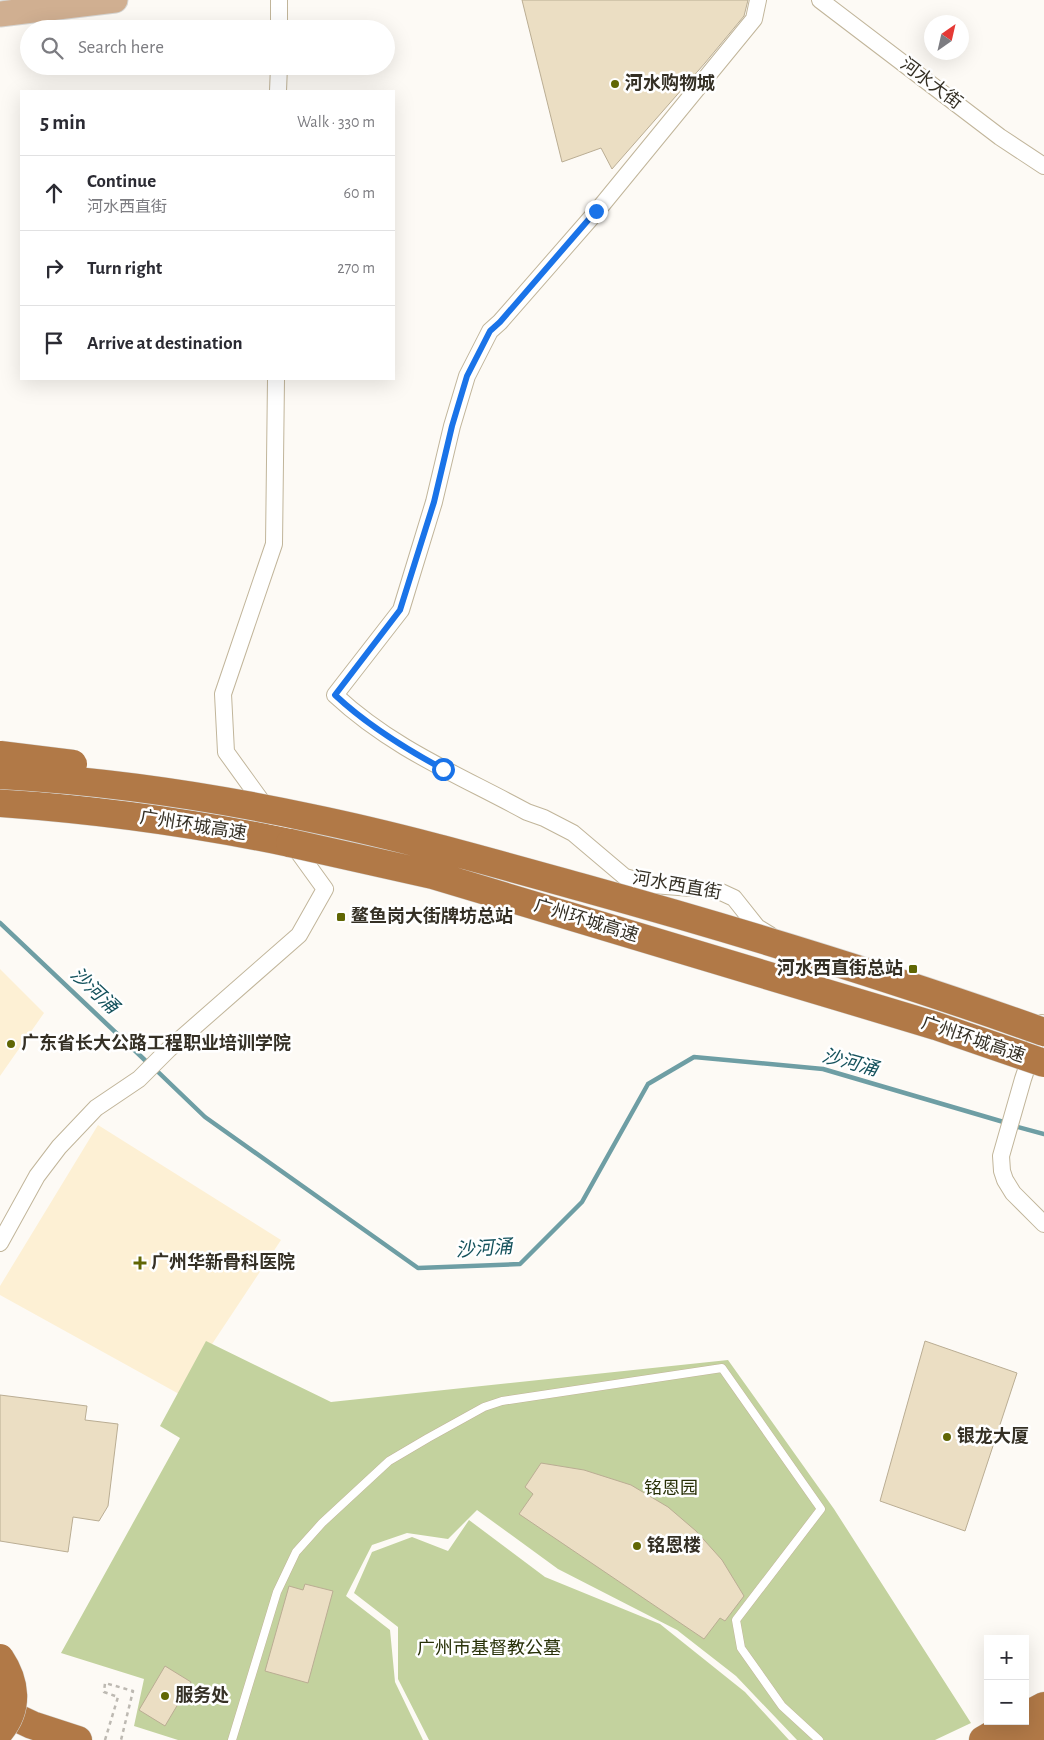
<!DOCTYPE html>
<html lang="en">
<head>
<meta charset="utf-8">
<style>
	body { margin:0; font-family:"Alegreya Sans","Noto Sans SC",sans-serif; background:#f2f2f3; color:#2b2b33 }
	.controls { position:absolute; right:15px; bottom:15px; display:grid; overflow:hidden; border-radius:0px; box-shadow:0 5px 20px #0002 }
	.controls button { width:45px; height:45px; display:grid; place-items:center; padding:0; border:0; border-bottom:1px solid #e1e1e2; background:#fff; color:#2b2b33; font:25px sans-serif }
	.compass { position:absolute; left:924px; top:15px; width:45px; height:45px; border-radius:50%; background:#fff; box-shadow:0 5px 20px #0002; rotate:34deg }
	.stop { position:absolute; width:15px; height:15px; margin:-11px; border:4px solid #1a73e8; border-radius:50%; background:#fff }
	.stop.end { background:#1a73e8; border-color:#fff; box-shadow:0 1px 5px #0008 }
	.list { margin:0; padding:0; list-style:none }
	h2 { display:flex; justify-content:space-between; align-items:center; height:65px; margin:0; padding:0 20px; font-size:21px }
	h2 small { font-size:16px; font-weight:400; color:#7c7c81 }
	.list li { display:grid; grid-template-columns:32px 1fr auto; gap:15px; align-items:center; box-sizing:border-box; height:75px; padding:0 20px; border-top:1px solid #e1e1e2 }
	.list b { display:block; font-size:19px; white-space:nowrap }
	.list p { margin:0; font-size:16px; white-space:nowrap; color:#7c7c81 }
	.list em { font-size:16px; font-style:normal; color:#7c7c81 }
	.icon { flex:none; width:28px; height:28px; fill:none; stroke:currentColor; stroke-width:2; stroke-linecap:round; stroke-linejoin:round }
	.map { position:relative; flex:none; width:1044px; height:1740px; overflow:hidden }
	.search { position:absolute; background:#fff; box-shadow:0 5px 20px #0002; left:20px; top:20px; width:375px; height:55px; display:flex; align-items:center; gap:12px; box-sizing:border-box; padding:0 18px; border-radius:28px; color:#7c7c81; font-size:19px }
	.panel { position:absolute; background:#fff; box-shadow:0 5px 20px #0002; left:20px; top:90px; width:375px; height:290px; border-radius:0px }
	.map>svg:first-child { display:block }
	.built { fill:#fdf0d4 }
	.green { fill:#c3d29e }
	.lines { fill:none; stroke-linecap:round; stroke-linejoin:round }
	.stream { stroke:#6e9ea4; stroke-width:4.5 }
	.building { fill:#ebdec3; stroke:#baad93 }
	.lane-casing { stroke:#c1b59a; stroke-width:9 }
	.street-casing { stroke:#c1b59a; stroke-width:18 }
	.primary-casing { stroke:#d7d6d3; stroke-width:27 }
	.highway-casing { stroke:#d7d6d3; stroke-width:29 }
	.path { stroke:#bdb9b2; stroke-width:2.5; stroke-dasharray:4 4; stroke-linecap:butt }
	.lane { stroke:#fff; stroke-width:8 }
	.street { stroke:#fff; stroke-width:16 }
	.primary { stroke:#d0af91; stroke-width:25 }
	.highway { stroke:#b17947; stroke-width:28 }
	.highway-bridge-casing { stroke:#d7d6d3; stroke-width:29; stroke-linecap:butt }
	.highway-bridge { stroke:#b17947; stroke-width:28 }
	.route { stroke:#1a73e8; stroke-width:6 }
	.poi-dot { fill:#606604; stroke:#fff; stroke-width:2 }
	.labels { text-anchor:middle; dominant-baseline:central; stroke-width:5; stroke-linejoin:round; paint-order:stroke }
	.poi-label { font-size:18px; font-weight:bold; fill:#353025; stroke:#fff; text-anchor:start }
	.street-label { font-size:18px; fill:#353025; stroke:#fff }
	.park-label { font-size:18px; fill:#283108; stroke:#fff }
	.water-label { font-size:19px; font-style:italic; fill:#15525c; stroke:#fff }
</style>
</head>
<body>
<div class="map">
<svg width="1044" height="1740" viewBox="0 0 1044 1740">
	<rect width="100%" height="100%" fill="#fdfaf5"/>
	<!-- built -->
	<path class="built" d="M0,969L44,1013L0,1076Z
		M98,1125L281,1240L179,1394L0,1295V1286Z"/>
	<!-- green -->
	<path class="green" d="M206,1341L331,1402L728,1360L834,1509L971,1723L935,1740H797L736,1676L677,1630L558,1569L477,1510L448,1539L407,1533L372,1545L346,1596L390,1630L395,1682L423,1740H178L134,1726L144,1679L61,1653L180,1438L160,1426Z
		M469,1520L545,1577L660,1624L745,1692L789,1740H429L398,1679V1627L354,1593L372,1552L412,1537L448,1551Z"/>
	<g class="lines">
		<!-- stream -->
		<path class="stream" d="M0,923L149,1064
			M155,1069L205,1117L418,1268L520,1264L582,1202L648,1084L694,1057L823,1069L1007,1123
			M1014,1126L1044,1134"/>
	</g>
	<!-- building -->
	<path class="building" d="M522,0H748L744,16L705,63L612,169L601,148L562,162Z
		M925,1341L1017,1373L965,1531L880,1501Z
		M0,1395L87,1406L85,1420L118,1424L108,1506L99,1521L73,1517L68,1552L0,1541Z
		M541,1463L584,1470L631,1485L668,1507L696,1531L722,1560L744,1596L725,1621L720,1618L704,1639L519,1514L533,1494L525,1487Z
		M305,1584L333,1591L308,1683L265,1671L289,1586L303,1590Z
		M165,1666L191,1682L165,1726L139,1710Z"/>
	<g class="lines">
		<defs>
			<path id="lane" d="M232,1740L277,1592L296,1552L322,1523L389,1461L428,1438L484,1407L502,1401L722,1368L821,1509L736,1620L741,1648L782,1706L819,1740"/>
			<path id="street" d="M758,0L754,19L597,211L500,322L490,331L467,376L452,426L434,502L401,610L335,695C393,749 459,775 527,812L544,818L573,833L625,877L653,885L704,889L721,892L734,898L757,927L770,935
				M820,0L1000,137L1044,166
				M279,29V0
				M278,91L279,66
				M1042,1023L1023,1079L1001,1156L1002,1171L1005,1180L1013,1193L1044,1224
				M0,1243L37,1176L59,1147L96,1108L139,1079L169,1049L299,935L325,889L226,752L223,694L274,544L276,379"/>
			<path id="primary" d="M0,14L115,0"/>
			<path id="highway" d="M0,803C98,810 194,823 290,843
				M0,1710L32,1725L78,1740
				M1025,1716L1044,1706
				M983,1740L1016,1721
				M1017,1740L1044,1728"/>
		</defs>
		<!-- lane casing -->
		<use href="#lane" class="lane-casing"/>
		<!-- street casing -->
		<use href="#street" class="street-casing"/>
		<!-- primary casing -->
		<use href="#primary" class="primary-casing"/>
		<!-- highway casing -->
		<use href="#highway" class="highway-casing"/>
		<!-- path -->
		<path class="path" d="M105,1740L118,1697L104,1692L105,1683L133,1691L121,1740"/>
		<!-- lane -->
		<use href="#lane" class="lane"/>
		<!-- street -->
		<use href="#street" class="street"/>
		<!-- primary -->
		<use href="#primary" class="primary"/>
		<!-- highway -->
		<use href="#highway" class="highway"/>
		<defs>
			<path id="highway-bridge" d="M0,755L73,764
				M0,775C105,781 209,796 311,818C403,837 494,863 584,888C739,931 893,978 1044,1032
				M290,843L433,875L936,1026L1044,1063
				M0,1658C16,1682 19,1708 0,1731"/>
		</defs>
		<!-- highway-bridge casing -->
		<use href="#highway-bridge" class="highway-bridge-casing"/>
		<!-- highway-bridge -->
		<use href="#highway-bridge" class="highway-bridge"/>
	</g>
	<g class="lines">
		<!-- route -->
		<path class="route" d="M443,769C404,748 367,725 335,695L400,610L434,502L452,426L467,376L490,331L500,322L596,211"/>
	</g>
	<!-- markers -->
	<g class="poi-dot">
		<circle cx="615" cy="84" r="5"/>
		<rect x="336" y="912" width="10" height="10" rx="2.5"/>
		<rect x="908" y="964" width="10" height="10" rx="2.5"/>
		<circle cx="11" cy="1044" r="5"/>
		<path d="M137.5 1255.5h5v5h5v5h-5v5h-5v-5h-5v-5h5z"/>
		<circle cx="947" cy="1437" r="5"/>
		<circle cx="637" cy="1546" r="5"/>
		<circle cx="165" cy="1696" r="5"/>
	</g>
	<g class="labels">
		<!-- poi labels -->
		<g class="poi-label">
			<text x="625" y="84">河水购物城</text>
			<text x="351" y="917">鳌鱼岗大街牌坊总站</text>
			<text x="903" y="969" text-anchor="end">河水西直街总站</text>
			<text x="21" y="1044">广东省长大公路工程职业培训学院</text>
			<text x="151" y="1263">广州华新骨科医院</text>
			<text x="957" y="1437">银龙大厦</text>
			<text x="647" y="1546">铭恩楼</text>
			<text x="175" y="1696">服务处</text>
		</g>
		<!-- street labels -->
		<g class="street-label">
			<text transform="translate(931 84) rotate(37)">河水大街</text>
			<text transform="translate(193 826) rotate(9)">广州环城高速</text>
			<text transform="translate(677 886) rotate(10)">河水西直街</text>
			<text transform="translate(586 921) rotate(17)">广州环城高速</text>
			<text transform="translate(973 1040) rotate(19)">广州环城高速</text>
		</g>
		<!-- park labels -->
		<g class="park-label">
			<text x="671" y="1489">铭恩园</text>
			<text x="489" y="1649">广州市基督教公墓</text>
		</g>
		<!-- water labels -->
		<g class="water-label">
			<text transform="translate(94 991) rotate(43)">沙河涌</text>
			<text transform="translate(850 1063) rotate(15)">沙河涌</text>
			<text transform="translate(484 1249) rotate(-4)">沙河涌</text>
		</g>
	</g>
</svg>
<div class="controls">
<button>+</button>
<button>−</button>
</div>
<svg class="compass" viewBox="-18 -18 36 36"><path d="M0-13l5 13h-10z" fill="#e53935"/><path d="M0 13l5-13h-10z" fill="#7c7c81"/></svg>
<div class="stop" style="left:443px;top:769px"></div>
<div class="stop end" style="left:596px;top:211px"></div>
<div class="search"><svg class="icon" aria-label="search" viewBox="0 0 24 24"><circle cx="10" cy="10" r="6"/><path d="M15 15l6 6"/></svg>Search here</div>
<section class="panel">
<h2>5 min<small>Walk · 330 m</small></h2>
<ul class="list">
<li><svg class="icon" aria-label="ahead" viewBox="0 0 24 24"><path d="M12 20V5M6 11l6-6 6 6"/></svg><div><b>Continue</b><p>河水西直街</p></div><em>60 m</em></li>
<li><svg class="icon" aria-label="right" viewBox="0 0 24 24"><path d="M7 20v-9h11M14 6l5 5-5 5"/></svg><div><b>Turn right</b></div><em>270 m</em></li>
<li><svg class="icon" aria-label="arrive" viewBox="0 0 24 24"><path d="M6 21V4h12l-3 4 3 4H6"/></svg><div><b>Arrive at destination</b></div></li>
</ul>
</section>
</div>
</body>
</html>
